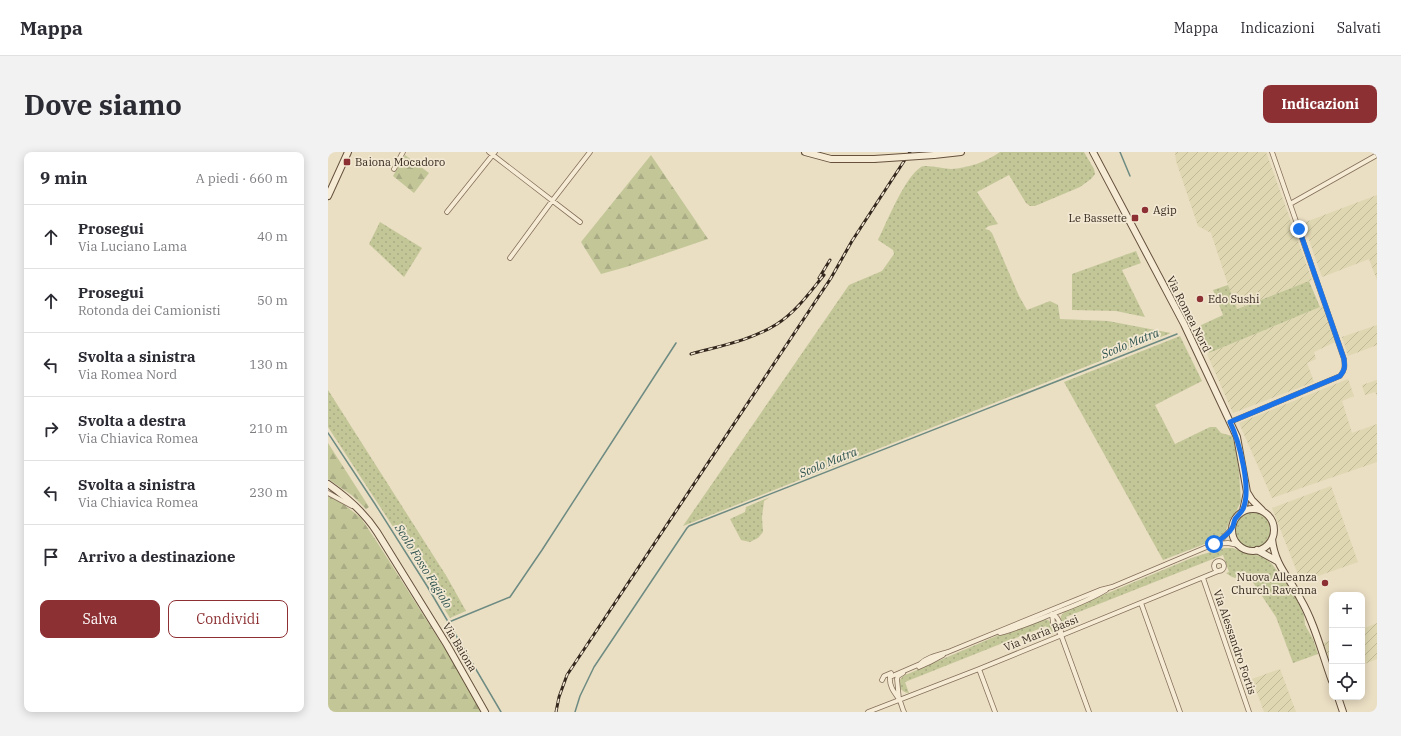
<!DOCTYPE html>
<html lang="it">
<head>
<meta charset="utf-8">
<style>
	body { margin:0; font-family:"IBM Plex Serif",serif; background:#f2f2f3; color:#2b2b33 }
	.controls { position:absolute; right:12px; bottom:12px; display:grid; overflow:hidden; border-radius:8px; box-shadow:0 2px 10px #0003 }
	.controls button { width:36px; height:36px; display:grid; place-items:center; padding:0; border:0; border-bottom:1px solid #e1e1e2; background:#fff; color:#2b2b33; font:20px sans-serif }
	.stop { position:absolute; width:12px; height:12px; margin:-9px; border:3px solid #1a73e8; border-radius:50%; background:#fff }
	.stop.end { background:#1a73e8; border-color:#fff; box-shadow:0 1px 4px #0008 }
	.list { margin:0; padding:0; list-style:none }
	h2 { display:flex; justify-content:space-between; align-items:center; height:52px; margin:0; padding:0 16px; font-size:17px }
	h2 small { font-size:13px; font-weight:400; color:#7c7c81 }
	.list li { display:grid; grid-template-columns:26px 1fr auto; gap:12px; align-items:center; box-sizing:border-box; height:64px; padding:0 16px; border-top:1px solid #e1e1e2 }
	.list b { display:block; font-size:15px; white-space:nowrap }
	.list p { margin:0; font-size:13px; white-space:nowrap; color:#7c7c81 }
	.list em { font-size:13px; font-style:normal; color:#7c7c81 }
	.actions { display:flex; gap:8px; padding:12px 16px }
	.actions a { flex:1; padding:9px 0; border:1px solid #8d3033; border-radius:8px; text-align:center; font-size:14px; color:#8d3033 }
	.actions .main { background:#8d3033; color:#fff }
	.icon { flex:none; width:22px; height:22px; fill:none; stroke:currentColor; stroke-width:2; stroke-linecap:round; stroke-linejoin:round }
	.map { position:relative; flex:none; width:1049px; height:560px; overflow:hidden; border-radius:8px }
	header { display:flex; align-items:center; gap:24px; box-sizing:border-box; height:56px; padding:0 20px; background:#fff; border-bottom:1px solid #e1e1e2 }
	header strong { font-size:19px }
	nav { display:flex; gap:22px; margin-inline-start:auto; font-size:14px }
	.intro { display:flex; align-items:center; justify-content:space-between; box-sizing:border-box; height:96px; padding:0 24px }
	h1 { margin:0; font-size:28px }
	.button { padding:10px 18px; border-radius:8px; background:#8d3033; color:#fff; font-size:14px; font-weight:700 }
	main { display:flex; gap:24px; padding:0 24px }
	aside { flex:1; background:#fff; border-radius:8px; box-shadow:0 2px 10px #0003 }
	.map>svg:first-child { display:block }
	.farmland { fill:url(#farmland-furrows) }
	.grass { fill:url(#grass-dots) }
	.forest { fill:url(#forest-firs) }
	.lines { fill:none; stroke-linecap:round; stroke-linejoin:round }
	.stream { stroke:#6d8b82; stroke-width:1.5 }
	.street-casing { stroke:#836f5b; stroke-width:5.5 }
	.secondary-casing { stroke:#65513e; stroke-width:8 }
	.street { stroke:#f6ebd5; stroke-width:4 }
	.secondary { stroke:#f6ebd5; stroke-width:6 }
	.rail-casing { stroke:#34281e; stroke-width:3 }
	.rail { stroke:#f2e8d2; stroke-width:1.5; stroke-dasharray:4.5; stroke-linecap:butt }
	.secondary-bridge-casing { stroke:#65513e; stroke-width:8; stroke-linecap:butt }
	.secondary-bridge { stroke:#f6ebd5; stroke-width:6 }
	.route { stroke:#1a73e8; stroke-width:5 }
	.poi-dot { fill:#8d3033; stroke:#f2e8d2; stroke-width:1.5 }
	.labels { text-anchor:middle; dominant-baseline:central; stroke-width:3.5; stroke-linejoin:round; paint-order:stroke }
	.poi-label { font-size:11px; fill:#34281e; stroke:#f2e8d2; text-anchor:start }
	.street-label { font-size:11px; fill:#34281e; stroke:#f2e8d2 }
	.water-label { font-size:12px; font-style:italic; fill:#2e534f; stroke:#f2e8d2 }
</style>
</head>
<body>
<header>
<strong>Mappa</strong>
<nav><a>Mappa</a><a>Indicazioni</a><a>Salvati</a></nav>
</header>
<div class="intro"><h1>Dove siamo</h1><a class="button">Indicazioni</a></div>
<main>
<aside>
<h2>9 min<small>A piedi · 660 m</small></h2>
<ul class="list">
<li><svg class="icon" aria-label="ahead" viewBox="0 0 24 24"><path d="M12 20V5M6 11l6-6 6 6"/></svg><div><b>Prosegui</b><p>Via Luciano Lama</p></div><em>40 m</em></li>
<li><svg class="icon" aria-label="ahead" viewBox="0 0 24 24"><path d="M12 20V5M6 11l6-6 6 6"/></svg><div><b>Prosegui</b><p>Rotonda dei Camionisti</p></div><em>50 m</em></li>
<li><svg class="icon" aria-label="left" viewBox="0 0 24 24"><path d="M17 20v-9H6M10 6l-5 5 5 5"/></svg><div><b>Svolta a sinistra</b><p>Via Romea Nord</p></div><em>130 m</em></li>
<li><svg class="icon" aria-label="right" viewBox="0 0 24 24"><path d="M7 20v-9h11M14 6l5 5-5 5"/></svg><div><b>Svolta a destra</b><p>Via Chiavica Romea</p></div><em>210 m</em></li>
<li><svg class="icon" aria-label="left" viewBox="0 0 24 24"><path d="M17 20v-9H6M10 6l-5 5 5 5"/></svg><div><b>Svolta a sinistra</b><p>Via Chiavica Romea</p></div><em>230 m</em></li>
<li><svg class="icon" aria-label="arrive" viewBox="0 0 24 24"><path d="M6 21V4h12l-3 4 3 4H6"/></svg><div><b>Arrivo a destinazione</b></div></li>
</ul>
<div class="actions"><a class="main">Salva</a><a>Condividi</a></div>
</aside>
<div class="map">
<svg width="1049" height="560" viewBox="0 0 1049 560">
	<defs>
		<pattern id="farmland-furrows" width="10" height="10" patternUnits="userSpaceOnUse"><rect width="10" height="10" fill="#dfd7b1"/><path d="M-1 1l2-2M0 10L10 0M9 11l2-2" fill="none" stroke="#c0b998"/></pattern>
		<pattern id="grass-dots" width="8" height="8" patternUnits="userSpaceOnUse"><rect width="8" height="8" fill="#c3c798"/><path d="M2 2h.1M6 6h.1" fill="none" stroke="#a8ab83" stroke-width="1.8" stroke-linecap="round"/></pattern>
		<pattern id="forest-firs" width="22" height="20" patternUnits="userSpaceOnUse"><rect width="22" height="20" fill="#c3c798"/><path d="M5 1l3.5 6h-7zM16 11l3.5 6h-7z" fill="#a8ab83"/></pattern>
	</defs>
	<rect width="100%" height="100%" fill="#eadec3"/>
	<!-- farmland -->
	<path class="farmland" d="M847,0H938L984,128L908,157L883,81L870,74L848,9Z
		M1049,43V128L1041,107L994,125L975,71Z
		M994,154L1007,190L986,200L988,207L979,211L986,230L905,261L879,202Z
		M1049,173V193L1020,204L1014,185Z
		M1020,227L1026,244L1014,249L1024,281L1049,272V310L944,346L911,271Z
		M1049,228V244L1047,240L1037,243L1034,233Z
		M1003,334L1030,410L973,430L944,356Z
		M1049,471V507L1034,513V477Z
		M1004,488V515L995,491Z
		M952,517L968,560H936L924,527Z"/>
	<!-- grass -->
	<path class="grass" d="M672,0H756L766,17L767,22L763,27L752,35L707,54H702L698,51L681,23L649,40L670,72L661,74L657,77L661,78L664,81L691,144L699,158L722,149L730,153L732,167L780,169L843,181L355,374L521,133L554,119L566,102L565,98L550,88C559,70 576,26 593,15C598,12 616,17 623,17C640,16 658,10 672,0Z
		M52,70L94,96L76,125L41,92Z
		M808,99L813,111L794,118L817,165L788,159L744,158V122Z
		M981,129L992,155L881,201L869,175L895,163L885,138L900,133L909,157Z
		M852,184L874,229L827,253L847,292L882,275H888L893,281L904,284L908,299L911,320L913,349L908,360L902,367L899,376L895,383L887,388L835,408L736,230Z
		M0,238L119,425L138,459L122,466L77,393L0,275Z
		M442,345L436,349L434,365L435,380L430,386L422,390L413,388L402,367L417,360L418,355Z
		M907 378a18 18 0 1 1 36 0a18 18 0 1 1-36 0Z
		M896,396H905L920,402L935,404L944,412L964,439L971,452L976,463L977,473L985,487L990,502L965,511L948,465L924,429L904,425L898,421L901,420L895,403L738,465L743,476H737L733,469V464L737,459L866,405Z
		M717,467C725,469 730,478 723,484L718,474L577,530L581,541C574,541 570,535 571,529L575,524L673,482Z"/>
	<!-- forest -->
	<path class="forest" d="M77,3L101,21L86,41L65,24Z
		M323,3L380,87L298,115L273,122L253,90Z
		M0,291L41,355L38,357L25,344L0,327Z
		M0,344L9,347L33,366L49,390L126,511L153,560H0Z"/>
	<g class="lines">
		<!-- stream -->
		<path class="stream" d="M792,0L802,24
			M0,281L47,352L99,434L173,560
			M121,470L182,445L214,398L348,191
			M247,560L252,544L266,515L359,376L361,374L849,182"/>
		<defs>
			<path id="street" d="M161,0L252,70
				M66,17L75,0
				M962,52L1049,3
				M119,60L167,0
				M182,106L224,49L262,0
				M902,270L1012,224C1017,218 1017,215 1016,207L944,0
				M0,341L24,354
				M887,392L900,391L910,393
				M886 414a5 5 0 1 1 10 0a5 5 0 1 1-10 0Z
				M875,426L921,560
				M813,451L852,560
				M724,462L725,471L733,483L761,560
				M724,462C732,465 733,475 733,482
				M672,481C691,476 709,468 727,461C745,454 762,448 778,438
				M591,515L602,510L615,503
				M651,517L667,560
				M554,528L556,524L563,521
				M571,547L569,527L570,524L575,521
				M540,560L651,517L893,418
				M576,560C574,556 573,550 571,547C566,540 561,534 562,525L592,512C599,505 610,503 620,500L772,438L784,435L886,392L895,386L904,376"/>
			<path id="secondary" d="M477,0L503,7H546
				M765,0L856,172L909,285L919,340L915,359
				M606,3L633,0
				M0,44L20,0
				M0,332C20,346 36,360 49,380L119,493L157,560
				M919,340L924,348L934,358
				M904 378a21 21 0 1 1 42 0a21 21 0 1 1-42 0Z
				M944,387C947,414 961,425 973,448C987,472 994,502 1004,529
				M929,398L949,409
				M1010,545L1015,560"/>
		</defs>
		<!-- street casing -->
		<use href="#street" class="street-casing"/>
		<!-- secondary casing -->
		<use href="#secondary" class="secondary-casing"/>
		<!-- street -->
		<use href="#street" class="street"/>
		<!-- secondary -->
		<use href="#secondary" class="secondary"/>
		<defs>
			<path id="rail" d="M491,126L502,108
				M363,202C392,194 424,188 449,172C468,160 482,140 496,123
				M228,560L231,545L239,523L503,126L524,89L582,0"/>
		</defs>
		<!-- rail casing -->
		<use href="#rail" class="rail-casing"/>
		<!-- rail -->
		<use href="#rail" class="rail"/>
		<defs>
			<path id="secondary-bridge" d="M546,7L606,3"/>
		</defs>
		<!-- secondary-bridge casing -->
		<use href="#secondary-bridge" class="secondary-bridge-casing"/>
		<!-- secondary-bridge -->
		<use href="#secondary-bridge" class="secondary-bridge"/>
	</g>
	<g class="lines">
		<!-- route -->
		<path class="route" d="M886,392C892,388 901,382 904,376C906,373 906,369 907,367C910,363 913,361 915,357C924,337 911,289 902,270L1012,224C1017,218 1017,215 1016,207L971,77"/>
	</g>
	<!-- markers -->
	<g class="poi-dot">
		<rect x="15" y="6" width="8" height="8" rx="2"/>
		<circle cx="817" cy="58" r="4"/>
		<rect x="803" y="62" width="8" height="8" rx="2"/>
		<circle cx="872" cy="147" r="4"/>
		<circle cx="997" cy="431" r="4"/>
	</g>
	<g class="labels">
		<!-- poi labels -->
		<g class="poi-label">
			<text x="27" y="10">Baiona Mocadoro</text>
			<text x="825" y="58">Agip</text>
			<text x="799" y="66" text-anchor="end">Le Bassette</text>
			<text x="880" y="147">Edo Sushi</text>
			<text x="989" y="425" text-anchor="end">Nuova Alleanza<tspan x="989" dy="13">Church Ravenna</tspan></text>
		</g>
		<!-- street labels -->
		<g class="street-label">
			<text transform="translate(861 162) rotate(63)">Via Romea Nord</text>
			<text transform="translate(713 481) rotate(-22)">Via Maria Bassi</text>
			<text transform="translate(907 490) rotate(71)">Via Alessandro Fortis</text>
			<text transform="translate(132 495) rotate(59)">Via Baiona</text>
		</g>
		<!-- water labels -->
		<g class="water-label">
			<text transform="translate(802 191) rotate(-22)">Scolo Matra</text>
			<text transform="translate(500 310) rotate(-22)">Scolo Matra</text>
			<text transform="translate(96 414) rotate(58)">Scolo Fosso Fagiolo</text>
		</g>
	</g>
</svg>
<div class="controls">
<button>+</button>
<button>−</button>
<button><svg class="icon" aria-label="locate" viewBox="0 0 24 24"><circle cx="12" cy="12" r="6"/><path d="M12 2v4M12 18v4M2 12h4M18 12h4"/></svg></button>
</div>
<div class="stop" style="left:886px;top:392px"></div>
<div class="stop end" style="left:971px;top:77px"></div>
</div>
</main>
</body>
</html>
